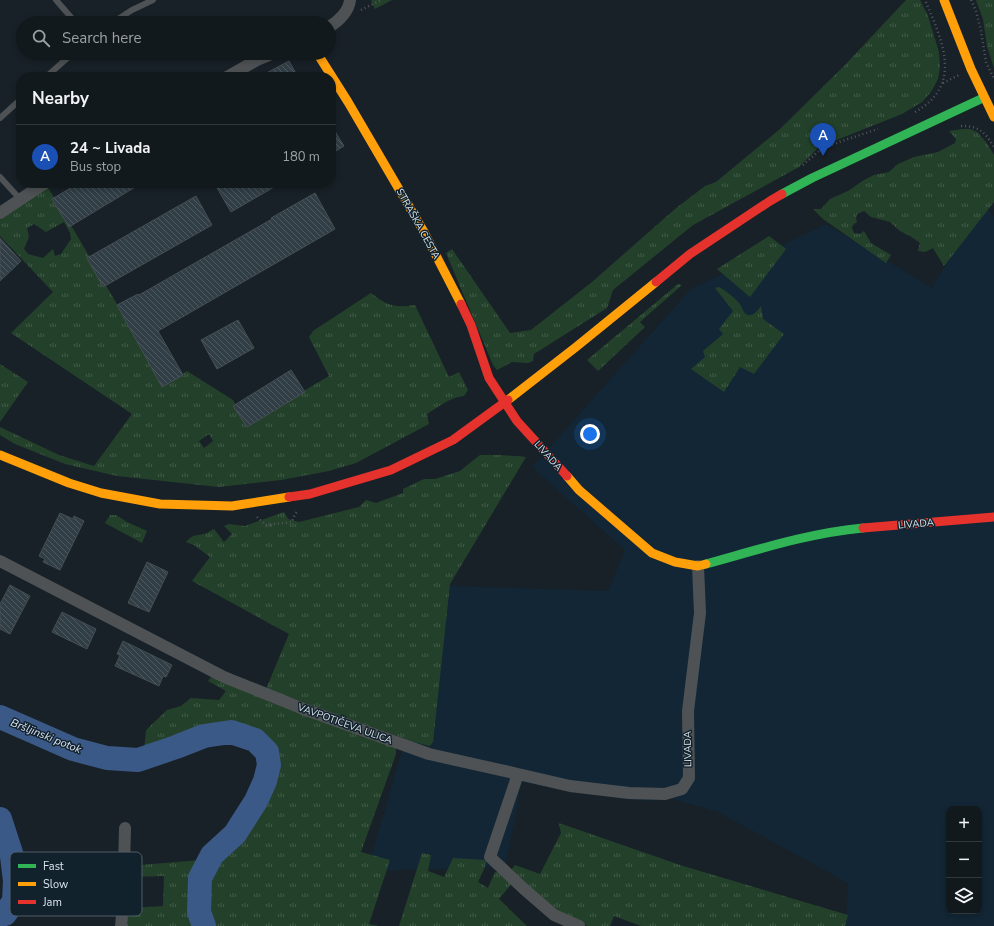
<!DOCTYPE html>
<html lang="en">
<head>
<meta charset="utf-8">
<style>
	body { margin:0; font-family:"Nunito Sans",sans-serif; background:#1f262a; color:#f1f3f6 }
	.controls { position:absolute; right:12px; bottom:12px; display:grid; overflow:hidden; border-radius:8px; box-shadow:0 2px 6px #0003 }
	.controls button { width:36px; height:36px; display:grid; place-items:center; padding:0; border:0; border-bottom:1px solid #31383b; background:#12191d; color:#f1f3f6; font:20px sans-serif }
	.you { position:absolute; left:590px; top:434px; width:14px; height:14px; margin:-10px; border:3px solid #fff; border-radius:50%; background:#1a73e8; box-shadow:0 0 0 6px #1a73e833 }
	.badge { display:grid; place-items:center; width:26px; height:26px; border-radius:50%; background:#7c3aed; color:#fff; font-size:13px; font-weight:700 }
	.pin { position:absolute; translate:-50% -33px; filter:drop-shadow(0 1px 2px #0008) }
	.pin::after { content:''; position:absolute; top:21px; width:14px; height:12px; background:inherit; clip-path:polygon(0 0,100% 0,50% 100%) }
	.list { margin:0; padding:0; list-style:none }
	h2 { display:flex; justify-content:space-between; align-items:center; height:52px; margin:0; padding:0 16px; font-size:17px }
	h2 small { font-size:13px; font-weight:400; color:#9ca0a4 }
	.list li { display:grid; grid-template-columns:26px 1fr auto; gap:12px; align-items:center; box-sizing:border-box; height:64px; padding:0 16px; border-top:1px solid #31383b }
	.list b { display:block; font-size:15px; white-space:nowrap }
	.list p { margin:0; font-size:13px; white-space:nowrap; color:#9ca0a4 }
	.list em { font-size:13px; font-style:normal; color:#9ca0a4 }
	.icon { flex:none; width:22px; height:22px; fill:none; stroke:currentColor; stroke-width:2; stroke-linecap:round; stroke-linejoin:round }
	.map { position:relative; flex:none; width:994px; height:926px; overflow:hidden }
	.search { position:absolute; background:#12191d; box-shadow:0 2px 6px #0003; left:16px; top:16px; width:320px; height:44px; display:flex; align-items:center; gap:10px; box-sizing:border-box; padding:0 14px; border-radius:22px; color:#9ca0a4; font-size:15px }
	.panel { position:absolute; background:#12191d; box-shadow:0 2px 6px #0003; left:16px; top:72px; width:320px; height:116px; border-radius:16px }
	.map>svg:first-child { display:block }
	.built { fill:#122635; fill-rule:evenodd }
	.grass { fill:url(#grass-tufts); fill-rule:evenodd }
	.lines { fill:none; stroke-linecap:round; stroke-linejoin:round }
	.river { stroke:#3b5987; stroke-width:24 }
	.building { fill:url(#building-back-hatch); stroke:#454d52 }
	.path { stroke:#52575a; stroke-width:2.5; stroke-dasharray:1 3; stroke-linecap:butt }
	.lane { stroke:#4e5254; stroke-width:6 }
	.street { stroke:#4e5254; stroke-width:12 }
	.fast { stroke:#30b455; stroke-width:9 }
	.slow { stroke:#ff9f0a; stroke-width:9 }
	.jam { stroke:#e5322d; stroke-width:9 }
	.labels { text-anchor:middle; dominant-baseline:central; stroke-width:3; stroke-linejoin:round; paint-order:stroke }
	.street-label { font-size:10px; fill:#d9e4eb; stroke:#12222d }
	.water-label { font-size:11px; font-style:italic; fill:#dae4f4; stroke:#12222d }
	.key { fill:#12222d; stroke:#4e5c66; stroke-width:1 }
	.key-label { font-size:11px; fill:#d9e4eb }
</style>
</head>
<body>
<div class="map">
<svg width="994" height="926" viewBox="0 0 994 926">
	<defs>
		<pattern id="grass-tufts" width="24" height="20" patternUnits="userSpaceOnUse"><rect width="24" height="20" fill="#23412a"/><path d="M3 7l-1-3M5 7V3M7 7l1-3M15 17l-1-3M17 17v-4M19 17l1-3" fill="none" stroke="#425c49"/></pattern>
		<pattern id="building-back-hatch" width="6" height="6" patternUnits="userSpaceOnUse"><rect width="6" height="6" fill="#313e46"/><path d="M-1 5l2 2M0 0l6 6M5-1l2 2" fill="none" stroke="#4e5a61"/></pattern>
	</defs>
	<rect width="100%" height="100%" fill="#182127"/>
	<!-- built -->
	<path class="built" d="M982,201L994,217V926H846L848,883L718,812L673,799L641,801L560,790L522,782L505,867L367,871L450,586L608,591L625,550L532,467L691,289L826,224L932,288ZM949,809H979V911H949Z"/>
	<!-- grass -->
	<path class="grass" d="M371,0H392L375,9Z
		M906,0H920L928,16L939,52L940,67L938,79L931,92L922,102L902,114L819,147L799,167L693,225L613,290L607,308L534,354L533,361L528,363L512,362L497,370L493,365L446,253L452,249L510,333L531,330L592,282L675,209L705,186L716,182L780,129L844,66Z
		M976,0H994V68L987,46L983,19Z
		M963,129H970L977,132L986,142L994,155V202L944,266L933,248L925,252L918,251L920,243L910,236L900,231L890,222L871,217L864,211L857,214L856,218L857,222L853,225L852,228L854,233L860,234L864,231L871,243L891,255L886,263L823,219L813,209H821L830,199L848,191L864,180L874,175L889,172L898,164L914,157L938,152L955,143L956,139L949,131Z
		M45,183L68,220L164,385L187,371L233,400L247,424L329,376L309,337L313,331L371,293C388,306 394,308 415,305L449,377L459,372L468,390L464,396C451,397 438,407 427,414L429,424L356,463L329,471L281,480L219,487L117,476L65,464L15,444L0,435V427L59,455L94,466L132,414L11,333L53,292L0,236V219ZM64,222L70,233L71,239L61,254L55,256L53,249L43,258L28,254L24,249L29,237L27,228L34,224L46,232ZM209,434L213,441L204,448L199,441Z
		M769,236L786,249L750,297L717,269Z
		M678,284L682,285L640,322L645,327L598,371L587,360Z
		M719,287C726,291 733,296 739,303C742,306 743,314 748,315C754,316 758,310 761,306L763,319L784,334L754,374L740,367L724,392L691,369L705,357L703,351L723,334L719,329L733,311L715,288Z
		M0,364L28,382L0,422Z
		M480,455H500L526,457L450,584L433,742L430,746L414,742L266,689L289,634L192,581L210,557L194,545L186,542C193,534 195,536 204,534C208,533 211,530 214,529L224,542L232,534L224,526L229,524L245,526L284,512L288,519L299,522L359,507L366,500L376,503L403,493V489L424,479H435L460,471Z
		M110,515H116L127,522L147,531L142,543L105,523Z
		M212,676L390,743L396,748V754L361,852L390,860L369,924L379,926H211L206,912L205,884L217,860L232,849L241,838L267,789L274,759L265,743L257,737L242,730L231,727L220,726L204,731L144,751L146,730L167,710L181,706L191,698L219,700L226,691L208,681Z
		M559,823L683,866L848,915L845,926H641L614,916L610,926C603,926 595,926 588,926C563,920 530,887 511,870L515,865L540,874L561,833Z
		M422,853L431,855L428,871L444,877L453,858L486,860L485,867L478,882L488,888L495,872H502L512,883L499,899L527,926H399Z
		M201,860L196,876L193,907L197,926H124L128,866ZM164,876L163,906L130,908L132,877Z"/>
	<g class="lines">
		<!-- river -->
		<path class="river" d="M0,717L73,749L107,758L138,760L176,747L204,736L231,732L255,740L267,752L269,765L265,781L256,801L235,834L212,855L200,878L199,912L204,926
			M0,819L12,856L15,881L14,901L5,914L0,915"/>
	</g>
	<!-- building -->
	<path class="building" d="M289,61L298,77H259Z
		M331,125L344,146L331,154Z
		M79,183H142L69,227L52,199Z
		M226,183H281L231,212L217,188Z
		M315,193L335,229L158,331L183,375L162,387L117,305L138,294L139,295L272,219L271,218Z
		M196,196L212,225L103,287L87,258Z
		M0,238L21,261L0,281Z
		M238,320L254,348L217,369L201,340Z
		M291,370L305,392L247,427L233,406Z
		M60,513L73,519L74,516L84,521L60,570L43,562L45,559L39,556Z
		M147,562L168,572L149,612L128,603Z
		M10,585L30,596L10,634L0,629V604Z
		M62,612L96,629L87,649L52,632Z
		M123,641L172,665L166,677L163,676L159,686L115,666L120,655L117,654Z"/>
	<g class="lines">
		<!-- path -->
		<path class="path" d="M971,0L976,11L981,31L986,62L994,79
			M361,10L381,0
			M943,83L959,75
			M915,112C964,85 942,40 925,0
			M961,126C979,126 985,132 994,147
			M803,165L820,150L839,142L878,129
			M257,517L266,525L292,522L295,514L298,511"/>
		<!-- lane -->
		<path class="lane" d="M56,0L76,23
			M112,23L132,10L153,0
			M46,77L73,53
			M0,118L21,99
			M0,177L20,199"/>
		<!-- street -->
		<path class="street" d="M329,27C339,21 349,11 350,0
			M227,77L257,60L274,53
			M0,213L45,183
			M0,561L224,677L301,708L429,754L518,774L490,857L524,889L554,915L579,926
			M518,774L570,786L629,793L665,794L682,789L689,778L688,711L700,613L698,566
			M121,926L123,906L125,828"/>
		<!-- fast -->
		<path class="fast" d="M782,194L812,178L983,98
			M706,564C757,550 809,533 863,528"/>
		<!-- slow -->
		<path class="slow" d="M944,0L971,69L994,117
			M317,53L348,102L424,232L461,304
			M508,400L576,347L656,282
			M0,455L69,483L101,493L160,504L232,506L289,497
			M567,476L579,490L652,553L675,562L698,566L706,564"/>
		<!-- jam -->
		<path class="jam" d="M656,282L690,254L770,201L782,194
			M461,304L471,325L489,378L517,421L567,476
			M289,497L310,494L391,470L453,440L508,400
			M863,528L994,517"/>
	</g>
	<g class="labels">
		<!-- street labels -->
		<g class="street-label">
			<text transform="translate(418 224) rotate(61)">STRAŠKA CESTA</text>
			<text transform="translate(548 456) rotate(48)">LIVADA</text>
			<text transform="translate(916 524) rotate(-5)">LIVADA</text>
			<text transform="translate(345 724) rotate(20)">VAVPOTIČEVA ULICA</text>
			<text transform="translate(688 749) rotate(-91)">LIVADA</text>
		</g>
		<!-- water labels -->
		<g class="water-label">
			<text transform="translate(46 736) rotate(22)">Bršljinski potok</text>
		</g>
	</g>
	<!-- legend -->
	<rect x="10" y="852" width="132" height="64" rx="6" class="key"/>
	<rect x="18" y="864" width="18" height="4" fill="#30b455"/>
	<rect x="18" y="882" width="18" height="4" fill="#ff9f0a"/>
	<rect x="18" y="900" width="18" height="4" fill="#e5322d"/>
	<g class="key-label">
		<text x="43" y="870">Fast</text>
		<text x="43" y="888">Slow</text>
		<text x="43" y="906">Jam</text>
	</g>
</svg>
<div class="controls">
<button>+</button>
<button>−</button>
<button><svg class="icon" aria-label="layers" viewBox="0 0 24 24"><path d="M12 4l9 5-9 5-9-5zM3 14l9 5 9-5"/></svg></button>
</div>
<div class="you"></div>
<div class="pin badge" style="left:823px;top:156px;background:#1a4fb4">A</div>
<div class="search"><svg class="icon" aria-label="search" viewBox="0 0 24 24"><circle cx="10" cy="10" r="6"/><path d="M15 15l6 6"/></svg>Search here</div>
<section class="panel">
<h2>Nearby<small></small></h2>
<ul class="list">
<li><span class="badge" style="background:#1a4fb4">A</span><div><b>24 ~ Livada</b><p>Bus stop</p></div><em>180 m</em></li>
</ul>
</section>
</div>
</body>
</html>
